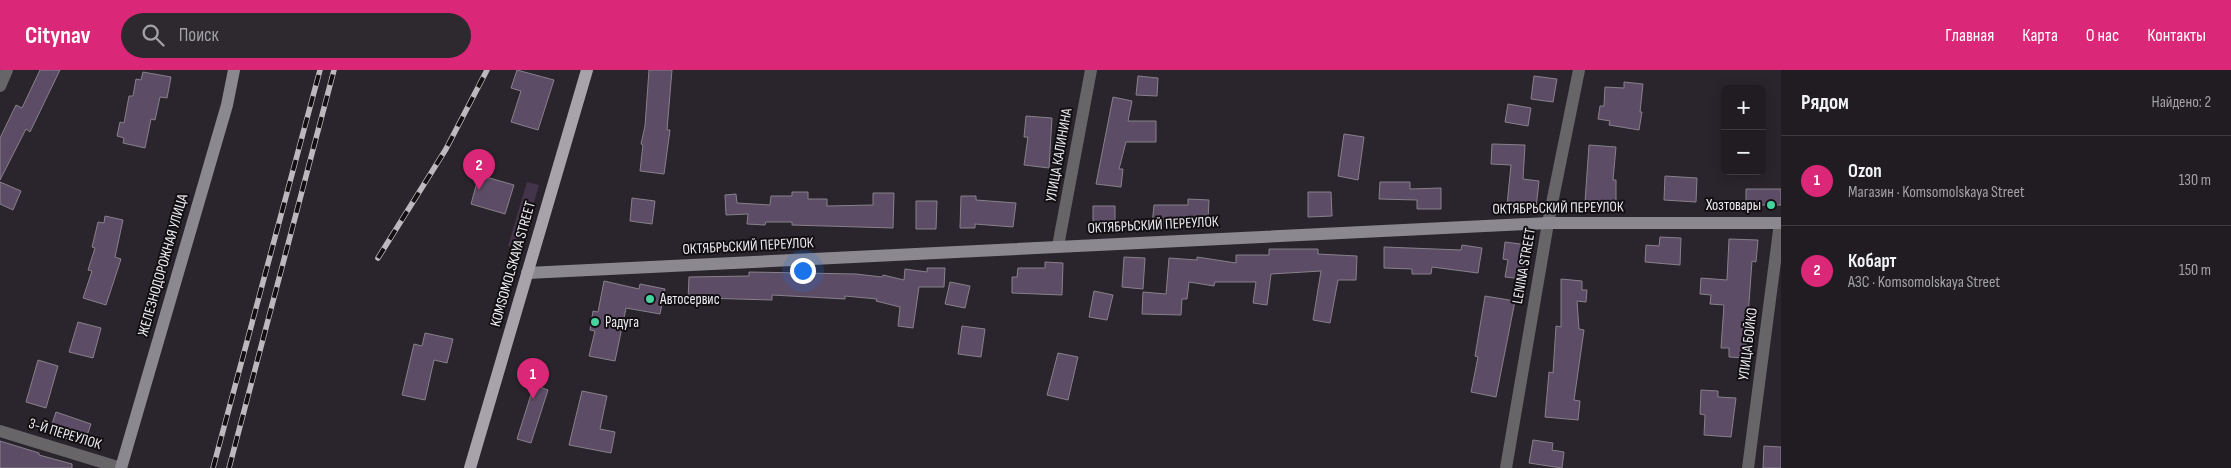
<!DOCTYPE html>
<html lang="ru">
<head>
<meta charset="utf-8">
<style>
	body { margin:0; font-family:"Sofia Sans Condensed",sans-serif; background:#2d292f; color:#f1f3f6 }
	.controls { position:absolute; right:15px; top:15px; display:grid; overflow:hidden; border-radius:8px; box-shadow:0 2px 12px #0003 }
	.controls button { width:45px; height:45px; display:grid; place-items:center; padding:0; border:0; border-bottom:1px solid #3d3a40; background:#201c22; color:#f1f3f6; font:25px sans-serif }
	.you { position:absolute; left:802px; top:200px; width:18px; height:18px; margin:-12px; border:4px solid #fff; border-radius:50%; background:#1a73e8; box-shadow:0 0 0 8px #1a73e833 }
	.badge { display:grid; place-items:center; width:32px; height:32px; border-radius:50%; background:#db2777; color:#fff; font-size:16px; font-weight:700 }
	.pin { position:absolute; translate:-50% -41px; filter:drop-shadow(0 1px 2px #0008) }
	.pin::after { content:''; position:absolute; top:26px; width:18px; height:15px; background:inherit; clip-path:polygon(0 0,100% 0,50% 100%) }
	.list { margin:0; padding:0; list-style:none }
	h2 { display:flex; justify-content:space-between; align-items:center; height:65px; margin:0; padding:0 20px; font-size:21px }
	h2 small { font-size:16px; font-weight:400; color:#a2a1a5 }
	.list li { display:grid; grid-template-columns:32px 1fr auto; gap:15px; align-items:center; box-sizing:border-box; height:90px; padding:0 20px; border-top:1px solid #3d3a40 }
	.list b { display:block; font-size:19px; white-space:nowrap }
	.list p { margin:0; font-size:16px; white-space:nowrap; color:#a2a1a5 }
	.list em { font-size:16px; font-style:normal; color:#a2a1a5 }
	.icon { flex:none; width:28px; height:28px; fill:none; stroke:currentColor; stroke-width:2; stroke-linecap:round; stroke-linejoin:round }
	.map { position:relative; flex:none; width:1781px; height:398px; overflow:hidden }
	header { display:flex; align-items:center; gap:30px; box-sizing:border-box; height:70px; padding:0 25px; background:#db2777; color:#fff }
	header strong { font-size:24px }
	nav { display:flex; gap:28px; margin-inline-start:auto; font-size:18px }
	.search { width:350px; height:45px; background:#2d292f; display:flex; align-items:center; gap:12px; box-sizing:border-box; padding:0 18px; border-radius:28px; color:#a2a1a5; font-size:19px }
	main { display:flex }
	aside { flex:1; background:#201c22 }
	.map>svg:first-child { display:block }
	.green { fill:#43344b }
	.building { fill:#5d4c65; stroke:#87818b }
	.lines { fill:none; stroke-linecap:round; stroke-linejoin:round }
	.street { stroke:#686569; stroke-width:12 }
	.secondary { stroke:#8c888f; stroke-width:12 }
	.primary { stroke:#a8a3ab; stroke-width:12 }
	.rail-casing { stroke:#bcb8be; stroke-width:5.5 }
	.rail { stroke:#120f13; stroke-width:4; stroke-dasharray:11; stroke-linecap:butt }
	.poi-dot { fill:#45d49f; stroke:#120f13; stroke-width:2 }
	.labels { text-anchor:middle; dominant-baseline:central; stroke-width:4; stroke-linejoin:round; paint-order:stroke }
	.street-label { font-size:15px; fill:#efecf1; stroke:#120f13 }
	.poi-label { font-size:15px; fill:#efecf1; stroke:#120f13; text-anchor:start }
</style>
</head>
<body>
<header>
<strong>Citynav</strong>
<div class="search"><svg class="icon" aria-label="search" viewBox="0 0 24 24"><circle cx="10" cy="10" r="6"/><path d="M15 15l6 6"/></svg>Поиск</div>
<nav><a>Главная</a><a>Карта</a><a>О нас</a><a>Контакты</a></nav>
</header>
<main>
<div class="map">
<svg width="1781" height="398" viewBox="0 0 1781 398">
	<rect width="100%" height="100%" fill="#2a252d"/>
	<!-- green -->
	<path class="green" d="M527,112L539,115L520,179L508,176Z"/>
	<!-- building -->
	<path class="building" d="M40,0H60L30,62L26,59L0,110V68L16,35L22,38Z
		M517,0L554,10L538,60L511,52L521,21L511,18Z
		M649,0H672L667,60H670L664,104L640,101L643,75L641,74L645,56Z
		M143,2L171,7L167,28L160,27L155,50L151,49L145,78L123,73L124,68L117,66L120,52L124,53L129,26H133L136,9L141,10Z
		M1138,6L1158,8L1157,26L1136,25Z
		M1534,6L1557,9L1553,32L1531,29Z
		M1624,12L1643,14L1640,42H1642L1639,60L1609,55L1610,51L1598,49L1600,36H1604L1605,17L1624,18Z
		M1113,27L1132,31L1128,51H1156V72H1126L1119,99H1123L1121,117L1096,114Z
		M1508,34L1531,38L1528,56L1505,52Z
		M1026,46L1052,48L1049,98L1024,95L1028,67H1024Z
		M1344,64L1364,67L1358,110L1338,106Z
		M1492,74L1525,75L1523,109L1539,111L1536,138L1507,135L1511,95L1491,94Z
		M1589,75L1616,77L1613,110H1616V132H1585Z
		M479,105L514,115L505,144L471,134Z
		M1665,106L1697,108L1696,132L1664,130Z
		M0,112L21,121L13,140L0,134Z
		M1380,112H1410V119L1441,118V139H1417V130L1379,129Z
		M1746,119H1781V135H1746Z
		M792,122H808V129H827V136L873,135V123H894L893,158L792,155V152H766L765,155L747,154L748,144L726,145L725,125L736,124L737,133L770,135L771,126H792Z
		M1308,122H1331L1332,146L1308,147Z
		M961,126H976V130L1016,133L1013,157L975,154V158H960Z
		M632,128L655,131L652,154L630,151Z
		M1188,129L1209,130L1208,151L1171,149V157L1152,155L1154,135H1188Z
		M916,131H937L936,159H916Z
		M1093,136H1115V155H1093Z
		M105,146L123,150L115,187L121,189L106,235L83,228L92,201L88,200L95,178L92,177L98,152L104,153Z
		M1660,167L1681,168L1680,195L1645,192L1646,175L1659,176Z
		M1729,169L1758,170L1756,192L1752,191L1745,288L1729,287V278H1721L1724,235L1710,234L1711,225L1700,224L1701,208L1727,210Z
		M1505,172L1528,175L1524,209L1505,207L1508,190L1503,189Z
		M1462,175L1482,178L1478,203L1432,197L1431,204H1412V199L1384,198V177L1461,180Z
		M1269,179H1318V184L1357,186L1356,210H1338L1330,253L1313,250L1321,201L1271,204L1267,235L1253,233L1256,212H1215L1214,216L1189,212L1187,229H1182L1181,245L1142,244L1143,222L1166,224L1169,188L1197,190V187L1236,193V185H1269Z
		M1124,187L1145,188L1143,219L1122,217Z
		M1045,192L1063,193L1062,225L1012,223V207H1017L1018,198H1045Z
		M927,198H945L944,217H919L913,258L898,256L900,237L876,231L877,229L845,226V229L772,225V230L703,228V230H688L689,207L749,206V202L856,204L882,207L883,205L904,210L905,199L927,202Z
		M1561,209L1582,211V220H1587L1586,232L1577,231L1579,259L1584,260L1574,330L1580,331L1578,350L1545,347L1549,302L1553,303L1556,256L1561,257Z
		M604,211L639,219L640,214L665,219L660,244L626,238L615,291L589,286L595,261L590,260L593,241L598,242Z
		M950,212L970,216L965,238L945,234Z
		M1094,221L1113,225L1107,250L1089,247Z
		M1485,226L1515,231L1496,327L1471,322L1478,287L1475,286Z
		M78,252L101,258L93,288L69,282Z
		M962,256L985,259L981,287L958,284Z
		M425,263L453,269L447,293L434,290L425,330L402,325L414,274L422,276Z
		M1058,283L1078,287L1068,330L1047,325Z
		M38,290L58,296L46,338L26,332Z
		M534,315L548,320L531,373L517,369Z
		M1701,320L1718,321V327L1736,328L1731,367L1704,365L1705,345L1700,344Z
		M582,321L607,326L600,359L615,362L611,383L569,375Z
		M56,342L91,354L84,374L49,363Z
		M1533,370L1553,373L1552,380L1564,382L1562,398L1529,393Z
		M0,371L39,383V385L72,394V398H0Z
		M1764,376L1781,377V398H1763Z"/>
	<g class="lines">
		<!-- street -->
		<path class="street" d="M0,16L7,0
			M1058,176L1091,0
			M0,361L121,398
			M1506,398L1548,153L1579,0
			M1748,398L1780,153"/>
		<!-- secondary -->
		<path class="secondary" d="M527,203L1548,153H1781
			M121,398L227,35L234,0"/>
		<!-- primary -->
		<path class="primary" d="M470,398L587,0"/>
		<defs>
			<path id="rail" d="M378,188L446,79L487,0
				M213,398L320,0
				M229,398L334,0"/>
		</defs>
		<!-- rail casing -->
		<use href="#rail" class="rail-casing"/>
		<!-- rail -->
		<use href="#rail" class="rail"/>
	</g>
	<!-- markers -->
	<g class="poi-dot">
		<circle cx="1771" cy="135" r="5"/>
		<circle cx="650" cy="229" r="5"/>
		<circle cx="595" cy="252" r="5"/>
	</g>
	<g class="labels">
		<!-- street labels -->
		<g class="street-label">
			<text transform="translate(1059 85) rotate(-80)">УЛИЦА КАЛИНИНА</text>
			<text transform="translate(1558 138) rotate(-1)">ОКТЯБРЬСКИЙ ПЕРЕУЛОК</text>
			<text transform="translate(1153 155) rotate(-3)">ОКТЯБРЬСКИЙ ПЕРЕУЛОК</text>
			<text transform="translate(748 176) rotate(-3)">ОКТЯБРЬСКИЙ ПЕРЕУЛОК</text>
			<text transform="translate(513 194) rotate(-74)">KOMSOMOLSKAYA STREET</text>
			<text transform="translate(163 195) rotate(-74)">ЖЕЛЕЗНОДОРОЖНАЯ УЛИЦА</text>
			<text transform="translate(1524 196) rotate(-80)">LENINA STREET</text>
			<text transform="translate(1748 274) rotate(-83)">УЛИЦА БОЙКО</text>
			<text transform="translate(65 364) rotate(17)">3-Й ПЕРЕУЛОК</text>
		</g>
		<!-- poi labels -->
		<g class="poi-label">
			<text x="1761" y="135" text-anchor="end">Хозтовары</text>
			<text x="660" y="229">Автосервис</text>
			<text x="605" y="252">Радуга</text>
		</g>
	</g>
</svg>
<div class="controls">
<button>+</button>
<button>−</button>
</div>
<div class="you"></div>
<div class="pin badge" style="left:533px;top:329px">1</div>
<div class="pin badge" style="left:479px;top:120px">2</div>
</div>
<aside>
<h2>Рядом<small>Найдено: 2</small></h2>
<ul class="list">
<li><span class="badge">1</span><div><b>Ozon</b><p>Магазин · Komsomolskaya Street</p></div><em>130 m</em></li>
<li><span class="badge">2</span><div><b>Кобарт</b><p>АЗС · Komsomolskaya Street</p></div><em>150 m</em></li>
</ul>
</aside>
</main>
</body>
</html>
